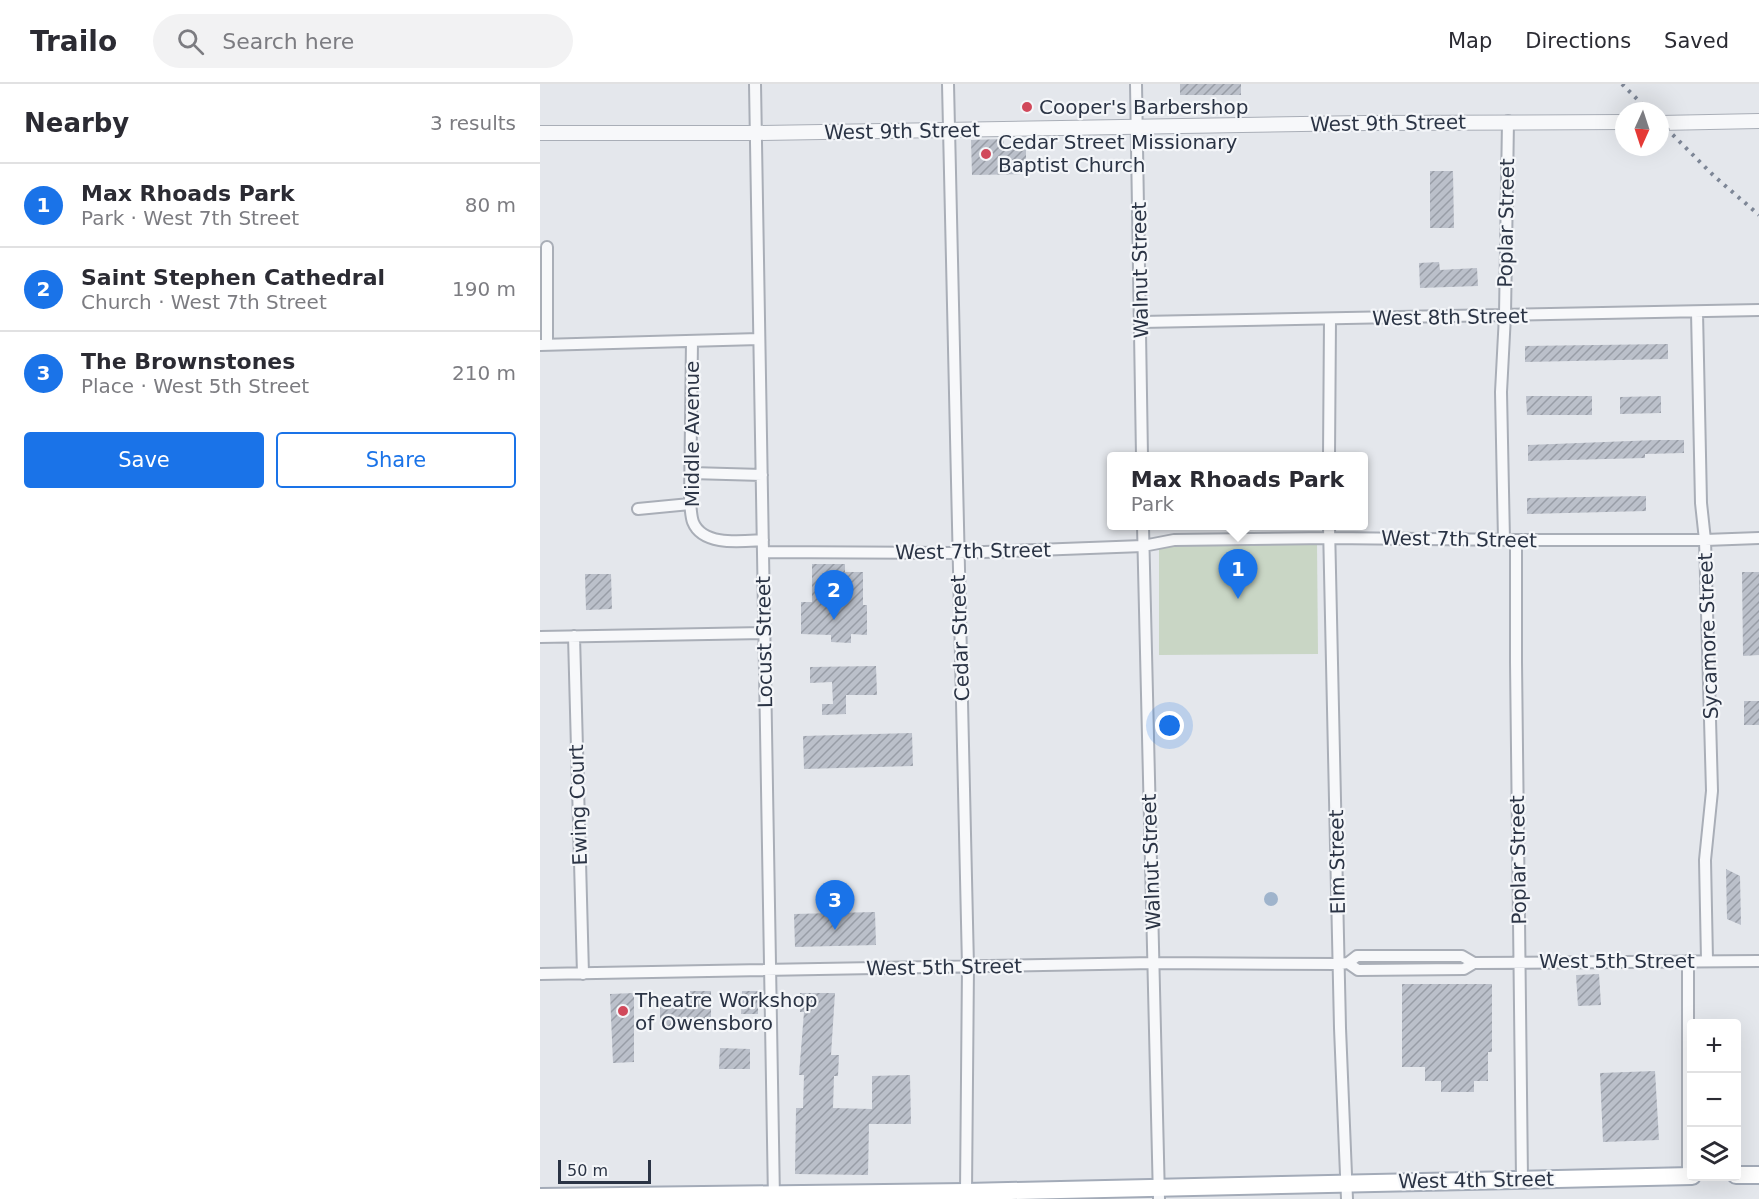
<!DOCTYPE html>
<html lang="en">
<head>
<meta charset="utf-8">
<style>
	body { margin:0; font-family:"DejaVu Sans",sans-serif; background:#f2f2f3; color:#2b2b33 }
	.controls { position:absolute; right:18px; bottom:18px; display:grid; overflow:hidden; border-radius:6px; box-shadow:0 6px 24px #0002 }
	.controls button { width:54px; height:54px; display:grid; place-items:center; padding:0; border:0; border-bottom:2px solid #e1e1e2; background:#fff; color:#2b2b33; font:30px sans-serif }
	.compass { position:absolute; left:1075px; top:18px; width:54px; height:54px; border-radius:50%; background:#fff; box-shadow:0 6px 24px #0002; rotate:183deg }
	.scale { position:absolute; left:18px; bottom:15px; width:93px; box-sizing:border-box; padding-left:6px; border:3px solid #2b3445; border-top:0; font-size:16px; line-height:21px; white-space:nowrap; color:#2b3445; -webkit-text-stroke:4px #f4f6f9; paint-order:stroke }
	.you { position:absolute; left:630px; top:642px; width:21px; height:21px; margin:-15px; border:4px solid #fff; border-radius:50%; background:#1a73e8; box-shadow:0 0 0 9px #1a73e833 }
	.badge { display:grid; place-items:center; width:39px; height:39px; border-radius:50%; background:#1a73e8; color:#fff; font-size:20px; font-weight:700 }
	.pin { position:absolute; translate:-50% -50px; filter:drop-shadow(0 2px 3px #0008) }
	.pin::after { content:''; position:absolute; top:32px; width:21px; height:18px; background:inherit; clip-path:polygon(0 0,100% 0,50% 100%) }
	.popup { position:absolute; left:567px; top:368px; width:261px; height:78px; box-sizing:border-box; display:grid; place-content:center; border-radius:6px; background:#fff; filter:drop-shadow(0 2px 4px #0005); font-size:20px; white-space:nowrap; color:#7c7c81 }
	.popup b { font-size:22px; color:#2b2b33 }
	.popup::after { content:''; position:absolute; left:50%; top:100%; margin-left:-12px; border:12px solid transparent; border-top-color:#fff }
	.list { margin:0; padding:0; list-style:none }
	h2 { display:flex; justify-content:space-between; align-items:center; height:78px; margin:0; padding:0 24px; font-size:26px }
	h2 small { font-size:20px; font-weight:400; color:#7c7c81 }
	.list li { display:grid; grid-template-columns:39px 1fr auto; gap:18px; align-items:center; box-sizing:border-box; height:84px; padding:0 24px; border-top:2px solid #e1e1e2 }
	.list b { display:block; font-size:22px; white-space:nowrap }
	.list p { margin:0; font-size:20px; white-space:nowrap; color:#7c7c81 }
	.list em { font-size:20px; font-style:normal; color:#7c7c81 }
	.actions { display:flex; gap:12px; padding:18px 24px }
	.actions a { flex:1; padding:14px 0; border:2px solid #1a73e8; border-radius:6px; text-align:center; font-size:21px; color:#1a73e8 }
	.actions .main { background:#1a73e8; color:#fff }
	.icon { flex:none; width:33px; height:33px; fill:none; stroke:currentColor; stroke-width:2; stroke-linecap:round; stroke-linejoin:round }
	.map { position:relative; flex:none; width:1219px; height:1115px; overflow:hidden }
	header { display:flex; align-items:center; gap:36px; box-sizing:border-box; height:84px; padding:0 30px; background:#fff; border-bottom:2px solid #e1e1e2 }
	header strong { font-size:28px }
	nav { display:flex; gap:33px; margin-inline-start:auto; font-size:21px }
	.search { width:420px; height:54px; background:#f2f2f3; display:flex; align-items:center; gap:15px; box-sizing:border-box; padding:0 21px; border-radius:33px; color:#7c7c81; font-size:22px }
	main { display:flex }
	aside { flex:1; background:#fff }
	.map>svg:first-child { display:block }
	.park { fill:#c9d6c5 }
	.water { fill:#9fb4cc }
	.building { fill:url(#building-hatch) }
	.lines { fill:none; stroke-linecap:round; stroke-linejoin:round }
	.minor-casing { stroke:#a9aeb7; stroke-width:14 }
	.tertiary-casing { stroke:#a9aeb7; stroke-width:16 }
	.primary-casing { stroke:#a3abb8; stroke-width:20 }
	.minor { stroke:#f7f8fa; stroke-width:10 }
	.tertiary { stroke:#f7f8fa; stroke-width:14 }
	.primary { stroke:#fff; stroke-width:16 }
	.rail { stroke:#7d8696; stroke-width:4; stroke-dasharray:3 6; stroke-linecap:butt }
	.poi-dot { fill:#d1495b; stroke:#f4f6f9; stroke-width:2 }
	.labels { text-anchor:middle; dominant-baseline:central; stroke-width:4.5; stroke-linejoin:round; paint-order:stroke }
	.poi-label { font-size:20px; fill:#2b3445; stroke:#f4f6f9; text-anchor:start }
	.street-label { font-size:20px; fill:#2b3445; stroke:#f4f6f9 }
</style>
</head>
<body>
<header>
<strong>Trailo</strong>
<div class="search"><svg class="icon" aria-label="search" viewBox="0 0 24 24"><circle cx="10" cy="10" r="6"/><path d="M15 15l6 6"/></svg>Search here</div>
<nav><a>Map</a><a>Directions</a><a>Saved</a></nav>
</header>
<main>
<aside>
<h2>Nearby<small>3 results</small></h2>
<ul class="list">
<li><span class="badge">1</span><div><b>Max Rhoads Park</b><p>Park · West 7th Street</p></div><em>80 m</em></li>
<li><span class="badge">2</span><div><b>Saint Stephen Cathedral</b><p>Church · West 7th Street</p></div><em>190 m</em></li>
<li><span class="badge">3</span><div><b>The Brownstones</b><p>Place · West 5th Street</p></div><em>210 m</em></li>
</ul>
<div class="actions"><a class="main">Save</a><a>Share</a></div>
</aside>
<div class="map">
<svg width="1219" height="1115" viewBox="0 0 1219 1115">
	<defs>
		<pattern id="building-hatch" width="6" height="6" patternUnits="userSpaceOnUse" patternTransform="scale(1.5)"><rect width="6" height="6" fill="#bbc0ca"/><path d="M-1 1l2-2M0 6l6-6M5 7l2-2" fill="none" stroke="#989da6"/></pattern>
	</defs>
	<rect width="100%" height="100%" fill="#e4e7ec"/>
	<!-- park -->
	<path class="park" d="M777,459L778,570L619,571V460Z"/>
	<!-- water -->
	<path class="water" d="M724 815a7 7 0 1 1 14 0a7 7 0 1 1-14 0Z"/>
	<!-- building -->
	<path class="building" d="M640,0H701V11H640Z
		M464,55V61H486V90L432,91L431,56Z
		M890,87H913L914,144H890Z
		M899,178L900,186L937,184L938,202L880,204L879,179Z
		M1128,260V275L985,278V262Z
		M986,312H1052V331H987Z
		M1121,312V329L1080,330V313Z
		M1116,356H1144V369L1105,370V374L988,377V361Z
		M1106,412V427L987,430V414Z
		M272,480H305V488H323V521H327V551L311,550V559L291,558V551L261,550V518H272Z
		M1202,488H1219V571L1203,572Z
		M45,490H71L72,525L46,526Z
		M336,582L337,611H306V630L282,631V620H293L292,598L270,599V583Z
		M1204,617H1219V641H1204Z
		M372,649L373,682L264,685L263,652Z
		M1186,785L1200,792L1201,841L1187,835Z
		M335,828L336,861L255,863L254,830Z
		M1059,890L1061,921L1038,922L1036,891Z
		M862,900H952V968H948V997H934V1008H901V997H885V983H862Z
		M149,907H171V939H143V943H120V918H149Z
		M202,907H218V930H201Z
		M94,909V978L73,979L70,910Z
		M260,909H295L291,971H299L298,992H294L293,1024L332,1025V992L370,991L371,1040H329L328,1091L255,1090L256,1024H263L264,991H259L264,928H260Z
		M180,964L210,965V985H179Z
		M1115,987L1119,1056L1063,1058L1060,989Z"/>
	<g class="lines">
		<defs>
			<path id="minor" d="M215,0L234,1115
				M408,0L428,882L426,1108L425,1112
				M596,0L602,372
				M7,163V261
				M1157,228L1161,419L1165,456L1172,707L1165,776L1167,876
				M601,238L1219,226
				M152,257L150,420C151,425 151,433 153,438C163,463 203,457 223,456
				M0,261L219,255
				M789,372L790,235
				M151,389L222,391
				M98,425L150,420
				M603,442L619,1115
				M789,442L800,944L807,1115
				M964,456L961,308L965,231L968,37
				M976,456V578L982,1095
				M223,468L417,469L603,462L634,456L789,454L976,456H1165L1219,454
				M34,552L43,890
				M0,553L224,549
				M808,879L818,886L924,885L934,879L1219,877
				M0,890L614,879L799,880L808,879L817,872H922L934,879
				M1148,1092V877"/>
			<path id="tertiary" d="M1120,39L1219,37
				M0,49H216L825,39L1084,38"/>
			<path id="primary" d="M1196,1091H1219
				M0,1113L426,1108L1152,1092"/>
		</defs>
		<!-- minor casing -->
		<use href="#minor" class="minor-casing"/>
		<!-- tertiary casing -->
		<use href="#tertiary" class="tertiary-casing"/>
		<!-- primary casing -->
		<use href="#primary" class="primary-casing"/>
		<!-- minor -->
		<use href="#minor" class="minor"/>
		<!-- tertiary -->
		<use href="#tertiary" class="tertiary"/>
		<!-- primary -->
		<use href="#primary" class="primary"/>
		<!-- rail -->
		<path class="rail" d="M1082,0L1109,27
			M1120,38L1174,92L1219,131"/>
	</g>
	<!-- markers -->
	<g class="poi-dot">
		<circle cx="487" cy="23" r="6"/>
		<circle cx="446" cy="70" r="6"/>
		<circle cx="83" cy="927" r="6"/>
	</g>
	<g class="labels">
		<!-- poi labels -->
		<g class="poi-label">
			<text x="499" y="23">Cooper's Barbershop</text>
			<text x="458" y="58">Cedar Street Missionary<tspan x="458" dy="23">Baptist Church</tspan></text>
			<text x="95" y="916">Theatre Workshop<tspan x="95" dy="23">of Owensboro</tspan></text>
		</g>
		<!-- street labels -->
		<g class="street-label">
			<text transform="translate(848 39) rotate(-1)">West 9th Street</text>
			<text transform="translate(362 47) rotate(-1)">West 9th Street</text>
			<text transform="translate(966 139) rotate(-89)">Poplar Street</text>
			<text transform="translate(600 186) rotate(-91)">Walnut Street</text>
			<text transform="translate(910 233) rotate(-1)">West 8th Street</text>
			<text transform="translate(152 350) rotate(-90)">Middle Avenue</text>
			<text transform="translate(919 455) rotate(1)">West 7th Street</text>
			<text transform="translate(433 467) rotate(-1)">West 7th Street</text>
			<text transform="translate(1168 552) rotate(-92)">Sycamore Street</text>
			<text transform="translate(420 554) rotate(-92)">Cedar Street</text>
			<text transform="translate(224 558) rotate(-91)">Locust Street</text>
			<text transform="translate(38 721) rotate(-92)">Ewing Court</text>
			<text transform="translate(978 776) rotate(-91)">Poplar Street</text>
			<text transform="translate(611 778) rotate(-92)">Walnut Street</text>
			<text transform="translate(797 778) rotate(-91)">Elm Street</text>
			<text x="1077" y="877">West 5th Street</text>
			<text transform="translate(404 883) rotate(-1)">West 5th Street</text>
			<text transform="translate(936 1096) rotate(-1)">West 4th Street</text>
		</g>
	</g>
</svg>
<div class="controls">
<button>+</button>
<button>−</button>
<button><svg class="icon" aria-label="layers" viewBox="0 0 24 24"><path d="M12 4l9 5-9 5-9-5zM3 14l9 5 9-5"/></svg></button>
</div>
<svg class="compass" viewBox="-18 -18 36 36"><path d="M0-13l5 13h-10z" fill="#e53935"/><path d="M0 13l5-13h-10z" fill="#7c7c81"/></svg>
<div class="scale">50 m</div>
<div class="you"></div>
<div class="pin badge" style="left:698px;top:515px">1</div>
<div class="popup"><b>Max Rhoads Park</b>Park</div>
<div class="pin badge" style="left:294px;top:536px">2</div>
<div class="pin badge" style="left:295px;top:846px">3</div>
</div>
</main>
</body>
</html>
